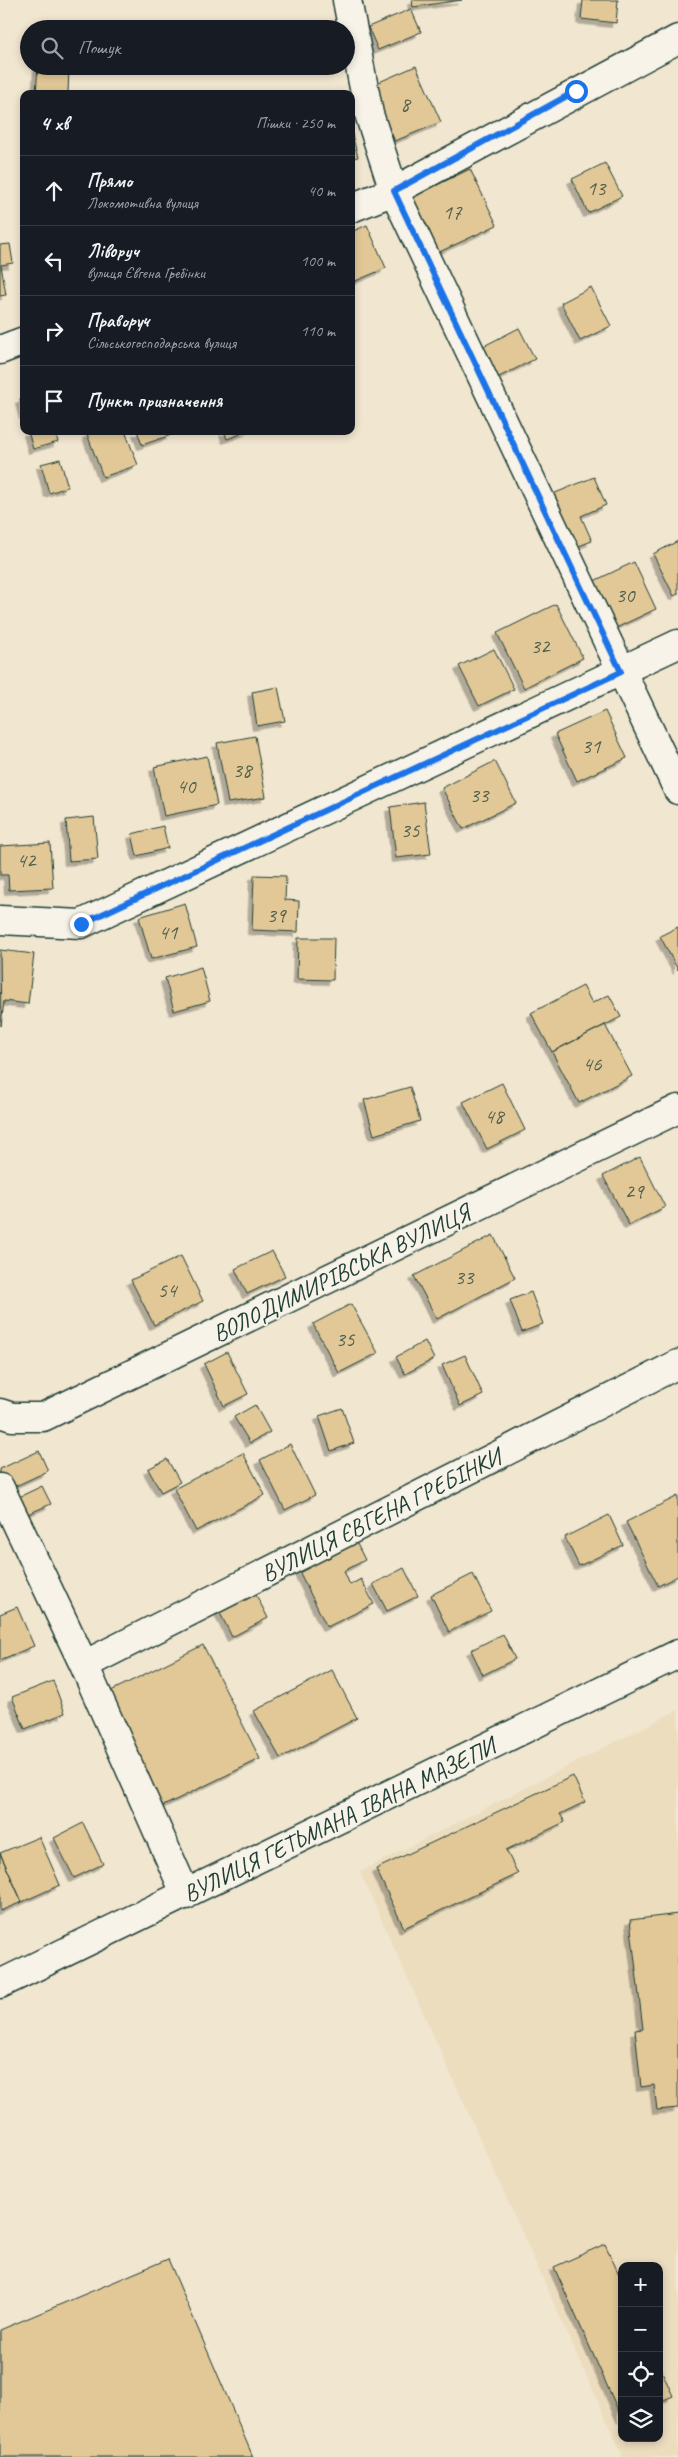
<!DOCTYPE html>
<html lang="uk">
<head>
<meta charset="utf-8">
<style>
	body { margin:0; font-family:Caveat,sans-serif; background:#242831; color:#f1f3f6 }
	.controls { position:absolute; right:15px; bottom:15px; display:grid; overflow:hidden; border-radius:10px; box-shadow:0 2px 8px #0003 }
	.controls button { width:45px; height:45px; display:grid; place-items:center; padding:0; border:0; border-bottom:1px solid #363941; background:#171b24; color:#f1f3f6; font:25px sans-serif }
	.stop { position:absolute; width:15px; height:15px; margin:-11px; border:4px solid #1a73e8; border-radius:50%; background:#fff }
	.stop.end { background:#1a73e8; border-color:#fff; box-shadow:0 1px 5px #0008 }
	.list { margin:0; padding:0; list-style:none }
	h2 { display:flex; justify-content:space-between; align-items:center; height:65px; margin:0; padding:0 20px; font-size:21px }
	h2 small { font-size:16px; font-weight:400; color:#9ea1a6 }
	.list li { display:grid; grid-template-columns:32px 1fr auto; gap:15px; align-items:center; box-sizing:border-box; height:70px; padding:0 20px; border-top:1px solid #363941 }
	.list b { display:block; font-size:19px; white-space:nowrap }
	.list p { margin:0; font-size:16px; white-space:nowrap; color:#9ea1a6 }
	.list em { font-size:16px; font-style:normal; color:#9ea1a6 }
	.icon { flex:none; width:28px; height:28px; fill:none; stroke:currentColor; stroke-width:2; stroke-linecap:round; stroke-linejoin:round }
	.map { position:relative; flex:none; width:678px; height:2457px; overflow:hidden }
	.search { position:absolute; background:#171b24; box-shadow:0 2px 8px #0003; left:20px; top:20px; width:335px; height:55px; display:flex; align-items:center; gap:12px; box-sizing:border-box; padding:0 18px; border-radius:28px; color:#9ea1a6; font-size:19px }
	.panel { position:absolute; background:#171b24; box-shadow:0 2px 8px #0003; left:20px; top:90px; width:335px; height:345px; border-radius:10px }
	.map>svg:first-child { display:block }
	.built { fill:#ecddbf; fill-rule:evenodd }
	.building { fill:#e2c897; stroke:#1f3d34; filter:url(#shadow) }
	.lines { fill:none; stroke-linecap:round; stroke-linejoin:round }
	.street-casing { stroke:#1f3d34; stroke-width:31 }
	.secondary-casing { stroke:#1f3d34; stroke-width:31 }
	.street { stroke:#f7f3e8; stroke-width:28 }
	.secondary { stroke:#f7f3e8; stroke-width:28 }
	.route { stroke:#1a73e8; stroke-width:6 }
	.labels { text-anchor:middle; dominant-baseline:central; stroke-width:4; stroke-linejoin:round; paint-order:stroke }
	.number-label { font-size:21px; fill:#50604d }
	.street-label { font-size:24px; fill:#1f3d34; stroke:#f7f3e8 }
</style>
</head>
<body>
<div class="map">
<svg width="678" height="2457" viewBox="0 0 678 2457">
	<defs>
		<filter id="shadow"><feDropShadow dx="-4.5" dy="4.5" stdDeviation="0" flood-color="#0004"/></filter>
	</defs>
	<rect width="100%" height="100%" fill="#f1e6d0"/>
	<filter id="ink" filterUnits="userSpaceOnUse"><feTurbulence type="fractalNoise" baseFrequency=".02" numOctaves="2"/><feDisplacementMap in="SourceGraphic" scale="10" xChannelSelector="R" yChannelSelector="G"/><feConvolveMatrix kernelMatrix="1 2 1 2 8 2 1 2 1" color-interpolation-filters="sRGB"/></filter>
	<g filter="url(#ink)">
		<!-- built -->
		<path class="built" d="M678,1710V2457H623L360,1872ZM622,2266H659V2438H622Z"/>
		<!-- building -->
		<path class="building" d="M412,0H462L413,7Z
			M583,0H618L616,23L581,19Z
			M411,9L421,32L378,50L368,27Z
			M38,66H69L68,94H36Z
			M416,66L441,122L395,141L370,86Z
			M351,131L358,157L351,158Z
			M605,163L622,196L588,213L572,179Z
			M470,169L497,225L433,255L406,200Z
			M367,225L386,268L351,283V232Z
			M10,244L13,263L1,265L6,295L0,296V245Z
			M591,287L611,326L580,341L561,303Z
			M519,328L535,359L495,379L480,348Z
			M24,398V415L20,399Z
			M28,431H55L58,442L33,449Z
			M95,431H125L138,465L103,477L87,434Z
			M137,431H169L171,435L142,445Z
			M224,431H249L227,439Z
			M60,459L68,487L49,493L41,464Z
			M594,477L606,505L581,516L592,541L571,549L548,496Z
			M678,541V594L674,596L653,554Z
			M634,562L656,609L616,628L594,581Z
			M556,604L583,658L524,688L497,633Z
			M494,649L514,689L479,706L459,666Z
			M278,687L285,721L257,726L252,692Z
			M605,711L627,758L577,781L555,734Z
			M255,736L266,797L228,803L217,743Z
			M207,756L217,805L164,816L154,767Z
			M495,761L516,803L463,829L442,788Z
			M424,802L431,854L396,858L390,807Z
			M94,817L98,859L69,861L66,820Z
			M163,826L168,848L137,856L132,834Z
			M50,843L53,888L9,890L8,875H0V846Z
			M254,875L286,876L285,900L299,901L298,932L252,930Z
			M185,903L197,947L151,959L139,917Z
			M678,927V970L660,936Z
			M298,938H334L333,980L297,979Z
			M0,950L34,954L28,1004L4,1001L1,1026Z
			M201,967L210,1001L174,1011L165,978Z
			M583,986L592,1003L609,995L621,1017L552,1052L531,1013Z
			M605,1025L632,1076L579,1103L552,1052Z
			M502,1083L525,1130L487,1149L463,1102Z
			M410,1087L420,1121L374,1135L364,1100Z
			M640,1157L665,1207L629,1225L603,1176Z
			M493,1235L515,1278L437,1319L414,1276Z
			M272,1251L285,1276L247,1294L235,1269Z
			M181,1256L203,1301L154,1325L131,1280Z
			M531,1292L543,1324L522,1332L510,1300Z
			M351,1304L378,1353L339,1373L313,1324Z
			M425,1341L434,1359L405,1374L396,1357Z
			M227,1352L248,1394L224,1406L204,1364Z
			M465,1355L483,1395L460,1406L442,1365Z
			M255,1405L270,1432L250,1443L234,1417Z
			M342,1408L354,1443L331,1451L319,1416Z
			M290,1444L315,1495L285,1510L260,1460Z
			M39,1451L48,1471L7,1490L0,1476V1469Z
			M243,1453L265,1495L196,1531L174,1489Z
			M167,1459L180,1482L161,1492L148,1469Z
			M42,1486L51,1504L28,1514L19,1497Z
			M678,1496V1576L658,1586L626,1522Z
			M609,1515L623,1545L579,1566L565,1537Z
			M353,1536L365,1560L344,1571L350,1585L361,1579L374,1604L327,1627L296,1565Z
			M404,1568L418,1596L387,1611L373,1584Z
			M473,1574L491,1611L449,1632L431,1595Z
			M254,1591L268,1618L232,1637L218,1609Z
			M17,1607L34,1646L0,1660V1614Z
			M503,1634L515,1659L483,1675L471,1650Z
			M203,1645L260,1759L157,1809L101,1696Z
			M332,1670L357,1718L280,1758L254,1711Z
			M53,1681L65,1713L25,1729L12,1697Z
			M573,1776L585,1802L560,1814L565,1822L506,1850L518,1874L404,1928L376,1869Z
			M83,1823L103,1864L74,1878L54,1838Z
			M39,1837L60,1885L22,1902L0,1853Z
			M0,1853L22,1902L0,1911Z
			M678,1914V2108L657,2110L654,2085L641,2087L635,2030L643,2029L630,1920Z
			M605,2244L622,2281V2419L554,2267Z
			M168,2259L253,2457H0V2330Z
			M659,2365L673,2396L659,2402Z"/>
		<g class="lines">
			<defs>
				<path id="street" d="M347,0L369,114L394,191L678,790
					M351,208L394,191L678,39
					M0,350L24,341
					M0,920L81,924L678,644
					M0,1413L12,1417H43L678,1109
					M0,1488L84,1665L186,1895
					M84,1665L678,1364"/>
				<path id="secondary" d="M0,1984L678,1654"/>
			</defs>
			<!-- street casing -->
			<use href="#street" class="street-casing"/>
			<!-- secondary casing -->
			<use href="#secondary" class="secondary-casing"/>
			<!-- street -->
			<use href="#street" class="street"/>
			<!-- secondary -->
			<use href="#secondary" class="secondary"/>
		</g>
	</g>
	<g class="lines" filter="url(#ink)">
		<!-- route -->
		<path class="route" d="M81,924L621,672L394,191L576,91"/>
	</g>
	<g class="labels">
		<!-- number labels -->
		<g class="number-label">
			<text x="405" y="104">8</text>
			<text x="596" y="188">13</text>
			<text x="452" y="212">17</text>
			<text x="625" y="595">30</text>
			<text x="540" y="646">32</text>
			<text x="591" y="746">31</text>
			<text x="242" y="770">38</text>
			<text x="186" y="786">40</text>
			<text x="479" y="795">33</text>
			<text x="410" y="830">35</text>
			<text x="26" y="860">42</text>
			<text x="276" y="915">39</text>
			<text x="168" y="932">41</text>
			<text x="592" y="1064">46</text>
			<text x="494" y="1116">48</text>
			<text x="634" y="1191">29</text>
			<text x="464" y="1277">33</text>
			<text x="167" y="1290">54</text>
			<text x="345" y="1339">35</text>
		</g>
		<!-- street labels -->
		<g class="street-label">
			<text transform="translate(341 1273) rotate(-26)">ВОЛОДИМИРІВСЬКА ВУЛИЦЯ</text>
			<text transform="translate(381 1515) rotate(-27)">ВУЛИЦЯ ЄВГЕНА ГРЕБІНКИ</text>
			<text transform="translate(339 1820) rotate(-26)">ВУЛИЦЯ ГЕТЬМАНА ІВАНА МАЗЕПИ</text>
		</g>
	</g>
</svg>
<div class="controls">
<button>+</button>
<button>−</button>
<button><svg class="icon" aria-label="locate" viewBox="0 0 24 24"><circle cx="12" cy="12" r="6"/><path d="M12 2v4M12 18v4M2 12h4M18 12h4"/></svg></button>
<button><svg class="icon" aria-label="layers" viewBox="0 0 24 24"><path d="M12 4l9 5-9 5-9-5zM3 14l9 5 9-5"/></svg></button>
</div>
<div class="stop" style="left:576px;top:91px"></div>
<div class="stop end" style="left:81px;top:924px"></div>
<div class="search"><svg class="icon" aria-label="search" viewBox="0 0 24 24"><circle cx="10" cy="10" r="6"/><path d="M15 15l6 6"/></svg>Пошук</div>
<section class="panel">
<h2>4 хв<small>Пішки · 250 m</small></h2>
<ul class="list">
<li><svg class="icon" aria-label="ahead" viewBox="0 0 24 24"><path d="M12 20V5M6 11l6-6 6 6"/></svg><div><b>Прямо</b><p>Локомотивна вулиця</p></div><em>40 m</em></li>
<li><svg class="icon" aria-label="left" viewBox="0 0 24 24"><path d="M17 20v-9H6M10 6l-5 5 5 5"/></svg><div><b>Ліворуч</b><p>вулиця Євгена Гребінки</p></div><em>100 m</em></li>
<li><svg class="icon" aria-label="right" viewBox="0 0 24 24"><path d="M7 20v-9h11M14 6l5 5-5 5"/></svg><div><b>Праворуч</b><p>Сільськогосподарська вулиця</p></div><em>110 m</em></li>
<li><svg class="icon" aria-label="arrive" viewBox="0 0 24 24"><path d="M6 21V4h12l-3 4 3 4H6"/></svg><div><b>Пункт призначення</b></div></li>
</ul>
</section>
</div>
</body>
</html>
